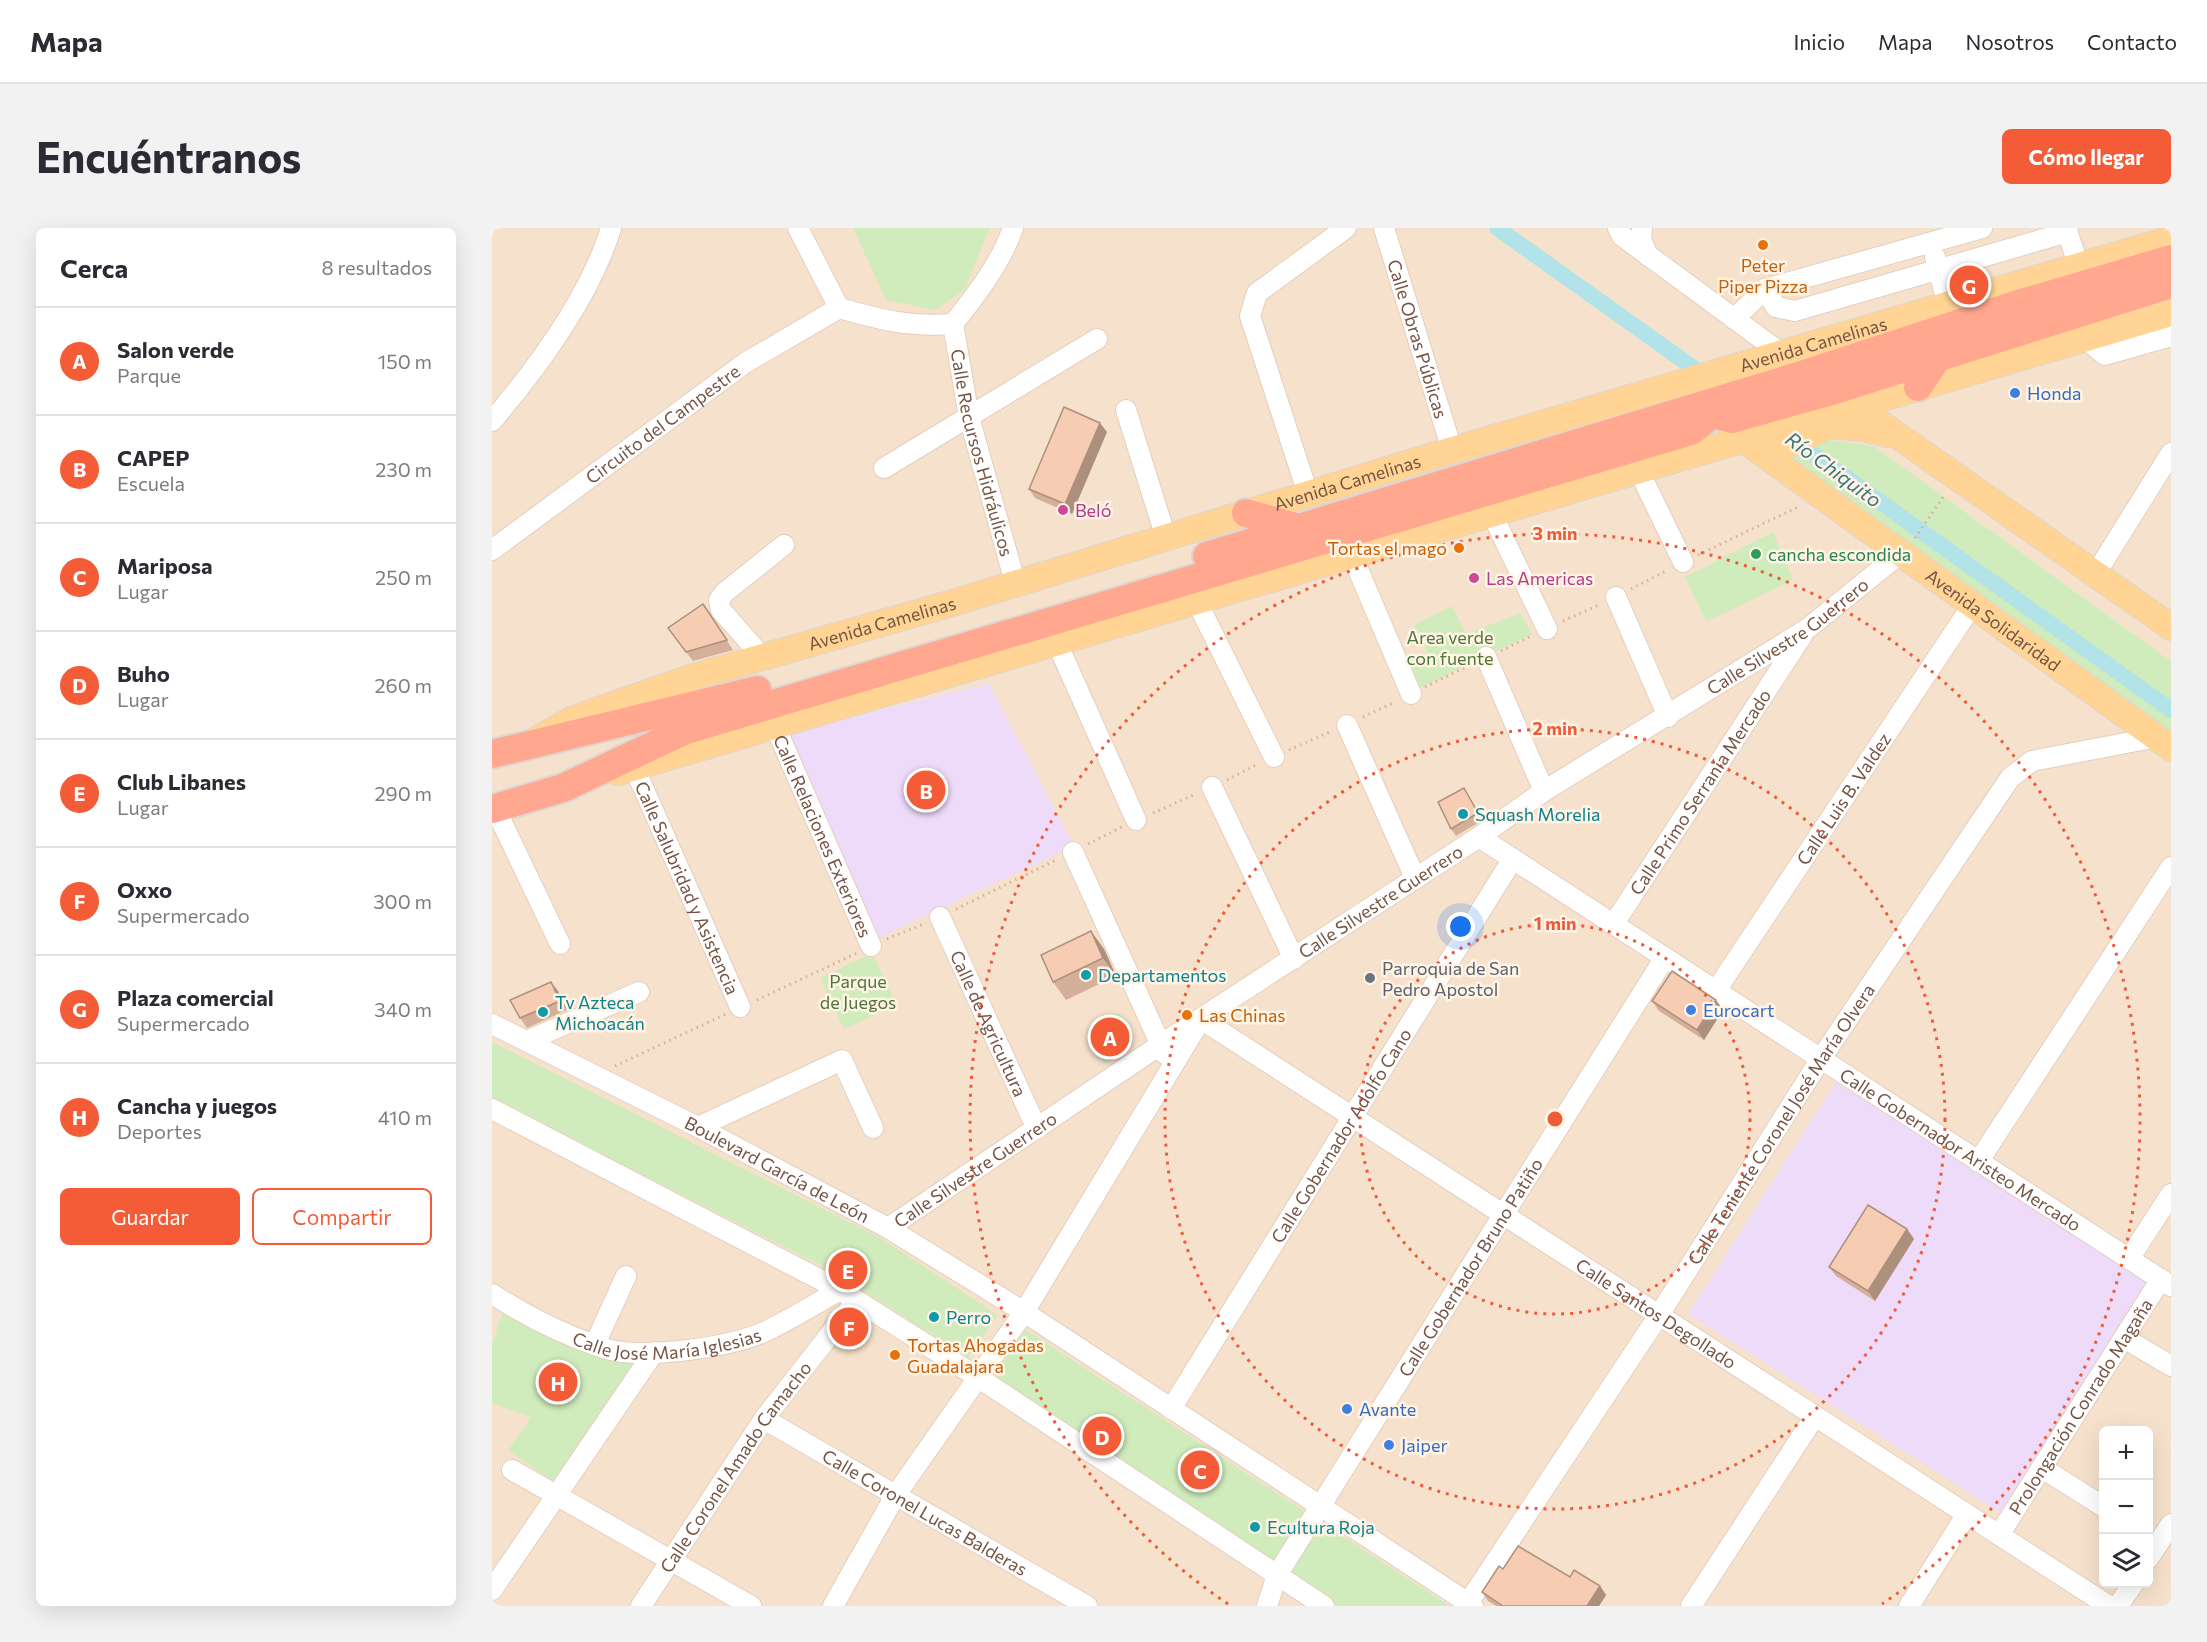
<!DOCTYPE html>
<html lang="es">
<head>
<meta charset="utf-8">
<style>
	body { margin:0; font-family:Commissioner,sans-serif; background:#f2f2f3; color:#2b2b33 }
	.controls { position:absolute; right:18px; bottom:18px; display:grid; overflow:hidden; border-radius:9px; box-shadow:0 6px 24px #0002 }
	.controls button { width:54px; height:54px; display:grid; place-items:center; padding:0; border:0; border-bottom:2px solid #e1e1e2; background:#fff; color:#2b2b33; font:30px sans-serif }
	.you { position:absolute; left:969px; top:699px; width:21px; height:21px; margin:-15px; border:4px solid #fff; border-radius:50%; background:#1a73e8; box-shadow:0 0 0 9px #1a73e833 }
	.badge { display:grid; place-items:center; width:39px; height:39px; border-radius:50%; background:#f45b37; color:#fff; font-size:20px; font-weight:700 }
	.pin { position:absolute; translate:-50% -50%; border:3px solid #fff; box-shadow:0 2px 6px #0006 }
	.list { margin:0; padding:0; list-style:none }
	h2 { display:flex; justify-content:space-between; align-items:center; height:78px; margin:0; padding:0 24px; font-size:26px }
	h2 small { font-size:20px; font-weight:400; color:#7c7c81 }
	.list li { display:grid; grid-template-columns:39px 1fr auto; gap:18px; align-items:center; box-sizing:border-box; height:108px; padding:0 24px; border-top:2px solid #e1e1e2 }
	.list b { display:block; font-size:22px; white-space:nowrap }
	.list p { margin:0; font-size:20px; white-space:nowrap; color:#7c7c81 }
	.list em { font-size:20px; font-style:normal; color:#7c7c81 }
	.actions { display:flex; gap:12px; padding:18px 24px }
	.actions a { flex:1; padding:14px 0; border:2px solid #f45b37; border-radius:9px; text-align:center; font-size:21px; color:#f45b37 }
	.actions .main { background:#f45b37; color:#fff }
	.icon { flex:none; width:33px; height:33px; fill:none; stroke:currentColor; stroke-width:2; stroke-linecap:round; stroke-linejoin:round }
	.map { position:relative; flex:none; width:1679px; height:1378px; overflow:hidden; border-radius:9px }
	header { display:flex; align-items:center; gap:36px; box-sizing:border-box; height:84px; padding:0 30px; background:#fff; border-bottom:2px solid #e1e1e2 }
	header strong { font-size:28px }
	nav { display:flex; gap:33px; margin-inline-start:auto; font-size:21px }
	.intro { display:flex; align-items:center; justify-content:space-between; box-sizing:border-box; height:144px; padding:0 36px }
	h1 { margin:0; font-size:42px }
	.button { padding:15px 27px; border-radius:9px; background:#f45b37; color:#fff; font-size:21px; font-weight:700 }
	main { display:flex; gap:36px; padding:0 36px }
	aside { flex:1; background:#fff; border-radius:9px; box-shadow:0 6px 24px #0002 }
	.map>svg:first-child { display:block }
	.residential { fill:#f6e2cc; fill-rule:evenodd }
	.education { fill:#eedbfa }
	.green { fill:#d1ecbc }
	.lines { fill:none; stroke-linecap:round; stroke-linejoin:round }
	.canal { stroke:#b1e3e9; stroke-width:16 }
	.minor-casing { stroke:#e5cebd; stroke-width:22 }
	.major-casing { stroke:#ded6d2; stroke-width:28 }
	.highway-casing { stroke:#ded6d2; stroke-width:32 }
	.path { stroke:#daaf97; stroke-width:3; stroke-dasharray:1.5 4.5; stroke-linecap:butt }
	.minor { stroke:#fff; stroke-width:20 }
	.major { stroke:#ffd494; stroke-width:26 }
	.highway { stroke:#ffa88f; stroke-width:28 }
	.wall { fill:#d4af9a }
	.shaded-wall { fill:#ac8f7d }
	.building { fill:#f6ccb3; stroke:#ac8f7d; stroke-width:1.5 }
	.ring { fill:none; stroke:#ee5b38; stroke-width:3; stroke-dasharray:3 6 }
	.food-dot { fill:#e8710a; stroke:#fff4e6; stroke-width:2 }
	.shop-dot { fill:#3f7fe0; stroke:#fff4e6; stroke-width:2 }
	.hotel-dot { fill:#d1479c; stroke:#fff4e6; stroke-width:2 }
	.leisure-dot { fill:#2e9e5b; stroke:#fff4e6; stroke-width:2 }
	.culture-dot { fill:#0f9aa8; stroke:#fff4e6; stroke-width:2 }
	.worship-dot { fill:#6b7280; stroke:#fff4e6; stroke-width:2 }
	.labels { text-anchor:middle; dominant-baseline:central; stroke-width:5; stroke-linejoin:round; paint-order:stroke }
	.food-label { font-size:18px; fill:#c56008; stroke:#fff4e6; text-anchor:start }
	.street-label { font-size:18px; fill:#765444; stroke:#fff4e6 }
	.shop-label { font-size:18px; fill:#366cbe; stroke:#fff4e6; text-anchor:start }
	.hotel-label { font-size:18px; fill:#b23c85; stroke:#fff4e6; text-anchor:start }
	.leisure-label { font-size:18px; fill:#27864d; stroke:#fff4e6; text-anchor:start }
	.park-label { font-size:18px; fill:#4d7739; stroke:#fff4e6 }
	.culture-label { font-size:18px; fill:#0d838f; stroke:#fff4e6; text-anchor:start }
	.worship-label { font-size:18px; fill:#5b616d; stroke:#fff4e6; text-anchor:start }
	.water-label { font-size:20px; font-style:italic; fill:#37747e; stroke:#fff4e6 }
	.centre { fill:#ee5b38; stroke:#fff4e6; stroke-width:3 }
	.ring-label { font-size:18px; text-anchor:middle; font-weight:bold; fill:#ee5b38; stroke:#fff4e6; stroke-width:5; stroke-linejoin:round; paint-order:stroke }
</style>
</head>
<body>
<header>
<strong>Mapa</strong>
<nav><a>Inicio</a><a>Mapa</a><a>Nosotros</a><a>Contacto</a></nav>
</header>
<div class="intro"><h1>Encuéntranos</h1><a class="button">Cómo llegar</a></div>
<main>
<aside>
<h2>Cerca<small>8 resultados</small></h2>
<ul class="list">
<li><span class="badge">A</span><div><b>Salon verde</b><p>Parque</p></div><em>150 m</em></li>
<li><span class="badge">B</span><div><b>CAPEP</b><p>Escuela</p></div><em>230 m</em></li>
<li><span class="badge">C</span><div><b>Mariposa</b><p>Lugar</p></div><em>250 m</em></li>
<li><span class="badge">D</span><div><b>Buho</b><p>Lugar</p></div><em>260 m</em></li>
<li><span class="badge">E</span><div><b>Club Libanes</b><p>Lugar</p></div><em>290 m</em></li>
<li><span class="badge">F</span><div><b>Oxxo</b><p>Supermercado</p></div><em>300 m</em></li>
<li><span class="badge">G</span><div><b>Plaza comercial</b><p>Supermercado</p></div><em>340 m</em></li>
<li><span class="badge">H</span><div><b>Cancha y juegos</b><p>Deportes</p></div><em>410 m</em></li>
</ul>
<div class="actions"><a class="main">Guardar</a><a>Compartir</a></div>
</aside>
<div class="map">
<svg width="1679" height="1378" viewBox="0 0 1679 1378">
	<rect width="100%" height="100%" fill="#fef1de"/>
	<!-- residential -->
	<path class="residential" d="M0,0H1679V433L1382,218L1679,523V1378H0ZM1612,1202H1656V1356H1612Z"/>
	<!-- education -->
	<path class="education" d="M497,456L582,618L382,712L290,506Z
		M1344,854L1657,1053L1509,1285L1196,1086Z"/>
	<!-- green -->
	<path class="green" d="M361,0H498L473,61L444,82L394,72Z
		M1337,212L1382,218L1679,433V523L1282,234Z
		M1281,304L1301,352L1214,394L1193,349Z
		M960,378L974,406L1029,385L1040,406L920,464L907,432L936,424L922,397Z
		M380,725L405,777L352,801L328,750Z
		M627,785L641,816L613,836L594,802Z
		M0,814L387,1009L506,1087L476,1130L342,1044L0,870Z
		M10,1086L88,1123L145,1133L62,1254L16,1222L39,1189L0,1175V1117Z
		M533,1101L958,1378H846L499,1152Z"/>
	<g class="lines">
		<!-- canal -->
		<path class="canal" d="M1005,0L1217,151
			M1299,210L1679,482"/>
		<defs>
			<g id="minor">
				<path d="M306,0L347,80"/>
				<path id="s1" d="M892,0L960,222"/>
				<path d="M1126,0L1130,8L1297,131"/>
				<path d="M1150,0L1149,11L1156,28"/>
				<path d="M1574,0L1587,39"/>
				<path d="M1443,29L1456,78"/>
				<path d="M1273,61L1284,79L1303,83L1576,4"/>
				<path d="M1242,91L1273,61L1490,0"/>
				<path id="s2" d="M461,96L477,189L523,354"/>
				<path d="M1594,111L1613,127L1679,108"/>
				<path d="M634,182L674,310"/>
				<path d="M0,193C46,139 98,69 119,0"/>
				<path d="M392,240L605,111"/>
				<path d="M1146,241L1191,334"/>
				<path d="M816,266L758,88L765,65L854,0"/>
				<path d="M1000,286L1055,401"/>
				<path id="s3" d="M0,322L253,135L347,80C390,92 416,99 461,96C484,67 509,35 521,0"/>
				<path d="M859,325L919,466"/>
				<path d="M1603,347L1679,225"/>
				<path d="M1124,369L1176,489"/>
				<path d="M704,372L782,529"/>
				<path d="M565,415L644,592"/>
				<path d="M994,429L1052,563"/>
				<path d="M271,430L229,382L227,372L232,365L292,317"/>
				<path d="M855,497L923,650"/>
				<path id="s4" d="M283,498L379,718"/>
				<path id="s5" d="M142,539L248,779"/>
				<path d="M720,559L802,731"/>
				<path d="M3,580L68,716"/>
				<path id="s6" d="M987,609L1679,1058"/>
				<path d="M581,624L673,826"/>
				<path id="s7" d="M448,689L545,901"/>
				<path id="s8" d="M1121,697L1310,408"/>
				<path id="s9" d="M1223,764L1481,376"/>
				<path id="s10" d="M709,791L1617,1378"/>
				<path id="s11" d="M0,796L206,899L396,1000L532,1084L981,1378"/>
				<path d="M35,813L147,764"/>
				<path d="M0,881L348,1062L487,1150L832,1378"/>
				<path d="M206,899L350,832L381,900"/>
				<path d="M1486,934L1679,639"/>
				<path id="s12" d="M396,1000L668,817L987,609L1052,563L1315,401L1410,324"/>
				<path d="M1637,1031L1679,966"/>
				<path id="s13" d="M0,1066C34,1088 72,1107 111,1120C149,1132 235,1120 272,1104C298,1092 323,1076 348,1062"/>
				<path d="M1632,1110L1679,1138"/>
				<path d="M103,1116L134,1048"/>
				<path id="s14" d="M679,1181L1020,632"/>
				<path id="s15" d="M272,1191L595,1378"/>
				<path d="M1550,1240L1612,1279"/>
				<path d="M20,1242L259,1378"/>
				<path id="s16" d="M1507,1307L1669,1051"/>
				<path d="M1656,1331L1679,1296"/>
				<path d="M0,1362L162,1124"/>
				<path id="s17" d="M976,1375L1167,1087L1328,832L1518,550L1540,533L1665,509"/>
				<path id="s18" d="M149,1378L272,1191L364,1073"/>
				<path d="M341,1378L403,1268L532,1084L706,796"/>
				<path id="s19" d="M775,1378L785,1347L1172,731"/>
				<path d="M1199,1378L1323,1188"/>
				<path d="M1417,1378L1475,1286"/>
				<path d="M1626,1378L1641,1356"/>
			</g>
			<g id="major">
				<path d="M1352,170L1679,399"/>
				<path id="s20" d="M1241,204L1679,520"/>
				<path d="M1277,227L1337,197L1371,200L1394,206"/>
				<path id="s21" d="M46,511L81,491L201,449L457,376L944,227L1679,11"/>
				<path d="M126,544L1679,85"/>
			</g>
			<path id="highway" d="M1426,159L1447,128
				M754,285L807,300
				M715,328L1316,145L1523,77L1679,31
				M0,526L265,462
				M0,581L71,560L194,502L1199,203L1220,186L1240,191L1343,162L1679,56"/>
		</defs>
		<!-- minor casing -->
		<use href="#minor" class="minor-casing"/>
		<!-- major casing -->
		<use href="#major" class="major-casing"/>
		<!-- highway casing -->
		<use href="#highway" class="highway-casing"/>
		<!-- path -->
		<path class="path" d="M1423,310L1453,266
			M1206,327L1308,278
			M1139,361L1176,342
			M1071,393L1109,376
			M1009,423L1041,407
			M933,459L978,437
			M871,489L903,474
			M797,522L840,503
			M735,552L766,536
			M661,585L704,566
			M596,616L630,599
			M464,681L566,631
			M395,711L434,695
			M265,772L365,725
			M123,838L234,786"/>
		<!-- minor -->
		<use href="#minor" class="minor"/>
		<!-- major -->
		<use href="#major" class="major"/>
		<!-- highway -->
		<use href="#highway" class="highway"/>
	</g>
	<!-- wall -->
	<path class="wall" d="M615,204L580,286L543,270L537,261Z
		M211,376L241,422L201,433L176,400Z
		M976,567L991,592L964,608L959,601Z
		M612,721L624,748L574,772L561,754Z
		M66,763L75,782L35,800L28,790Z
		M1224,772L1231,782L1212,812L1167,783L1160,773Z
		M1415,1001L1422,1011L1383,1073L1344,1048L1337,1039Z
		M1011,1341L1078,1349L1108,1358L1114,1367L1107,1378H1004L996,1373L990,1364Z"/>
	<!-- shaded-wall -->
	<path class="shaded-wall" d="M608,195L615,204L580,286L573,276Z
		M599,703L612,721L624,748L611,730Z
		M59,754L66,763L75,782L68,773Z
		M1224,772L1231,782L1212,812L1205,802Z
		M1415,1001L1422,1011L1383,1073L1376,1063Z
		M1108,1358L1114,1367L1107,1378H1095Z"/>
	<!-- building -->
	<path class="building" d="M572,179L608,195L573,276L537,261Z
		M211,376L235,412L194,424L176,400Z
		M972,560L986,585L959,601L946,574Z
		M599,703L611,730L561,754L549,727Z
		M1180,743L1224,772L1205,802L1160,773Z
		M59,754L68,773L28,790L18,772Z
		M1376,977L1415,1001L1376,1063L1337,1039Z
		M1026,1318L1078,1349L1082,1342L1108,1358L1095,1378H1011L990,1364L1007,1338L1011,1341Z"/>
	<!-- distance rings -->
	<g class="ring">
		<circle cx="1063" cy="891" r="195"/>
		<circle cx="1063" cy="891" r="390"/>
		<path d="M736 1376A585 585 0 1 1 1390 1376"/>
	</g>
	<!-- markers -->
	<g class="food-dot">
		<circle cx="1271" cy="17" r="6"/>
		<circle cx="967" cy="320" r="6"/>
		<circle cx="695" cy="787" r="6"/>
		<circle cx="403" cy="1127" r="6"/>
	</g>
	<g class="shop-dot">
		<circle cx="1523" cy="165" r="6"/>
		<circle cx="1199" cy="782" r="6"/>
		<circle cx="855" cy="1181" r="6"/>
		<circle cx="897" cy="1217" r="6"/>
	</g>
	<g class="hotel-dot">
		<circle cx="571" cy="282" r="6"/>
		<circle cx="982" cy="350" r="6"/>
	</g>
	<circle class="leisure-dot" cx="1264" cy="326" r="6"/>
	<g class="culture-dot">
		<circle cx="971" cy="586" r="6"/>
		<circle cx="594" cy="747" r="6"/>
		<circle cx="51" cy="784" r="6"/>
		<circle cx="442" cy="1089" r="6"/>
		<circle cx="763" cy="1299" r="6"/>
	</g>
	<circle class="worship-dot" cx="878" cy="750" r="6"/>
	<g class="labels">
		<!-- food labels -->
		<g class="food-label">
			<text x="1271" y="37" text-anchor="middle">Peter<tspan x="1271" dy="21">Piper Pizza</tspan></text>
			<text x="955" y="320" text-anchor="end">Tortas el mago</text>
			<text x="707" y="787">Las Chinas</text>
			<text x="415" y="1117">Tortas Ahogadas<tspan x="415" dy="21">Guadalajara</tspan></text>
		</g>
		<!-- street labels -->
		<g class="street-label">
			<text stroke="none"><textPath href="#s1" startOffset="116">Calle Obras Públicas</textPath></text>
			<text stroke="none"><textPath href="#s21" startOffset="1336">Avenida Camelinas</textPath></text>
			<text stroke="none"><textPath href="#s3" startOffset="212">Circuito del Campestre</textPath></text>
			<text stroke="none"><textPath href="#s2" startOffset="132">Calle Recursos Hidráulicos</textPath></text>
			<text stroke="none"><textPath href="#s21" startOffset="850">Avenida Camelinas</textPath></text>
			<text stroke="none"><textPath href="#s20" startOffset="321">Avenida Solidaridad</textPath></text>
			<text stroke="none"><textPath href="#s21" startOffset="364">Avenida Camelinas</textPath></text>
			<text stroke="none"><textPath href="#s12" startOffset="1077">Calle Silvestre Guerrero</textPath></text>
			<text stroke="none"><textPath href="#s8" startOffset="159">Calle Primo Serranía Mercado</textPath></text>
			<text stroke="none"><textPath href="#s9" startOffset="232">Calle Luis B. Valdez</textPath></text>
			<text stroke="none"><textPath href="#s4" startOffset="120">Calle Relaciones Exteriores</textPath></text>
			<text stroke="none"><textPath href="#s5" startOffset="132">Calle Salubridad y Asistencia</textPath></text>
			<text stroke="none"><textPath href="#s12" startOffset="591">Calle Silvestre Guerrero</textPath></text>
			<text stroke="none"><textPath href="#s7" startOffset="117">Calle de Agricultura</textPath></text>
			<text stroke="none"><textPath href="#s17" startOffset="572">Calle Teniente Coronel José María Olvera</textPath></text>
			<text stroke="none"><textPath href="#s14" startOffset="322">Calle Gobernador Adolfo Cano</textPath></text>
			<text stroke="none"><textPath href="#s6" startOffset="574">Calle Gobernador Aristeo Mercado</textPath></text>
			<text stroke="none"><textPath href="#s11" startOffset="320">Boulevard García de León</textPath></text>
			<text stroke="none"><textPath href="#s12" startOffset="105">Calle Silvestre Guerrero</textPath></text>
			<text stroke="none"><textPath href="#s19" startOffset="396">Calle Gobernador Bruno Patiño</textPath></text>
			<text stroke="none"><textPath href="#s10" startOffset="542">Calle Santos Degollado</textPath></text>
			<text stroke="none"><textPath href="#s13" startOffset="188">Calle José María Iglesias</textPath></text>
			<text stroke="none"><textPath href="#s16" startOffset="152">Prolongación Conrado Magaña</textPath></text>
			<text stroke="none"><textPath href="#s18" startOffset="168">Calle Coronel Amado Camacho</textPath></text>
			<text stroke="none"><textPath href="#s15" startOffset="186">Calle Coronel Lucas Balderas</textPath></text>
		</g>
		<!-- shop labels -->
		<g class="shop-label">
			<text x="1535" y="165">Honda</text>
			<text x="1211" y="782">Eurocart</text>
			<text x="867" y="1181">Avante</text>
			<text x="909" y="1217">Jaiper</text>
		</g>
		<!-- hotel labels -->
		<g class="hotel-label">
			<text x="583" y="282">Beló</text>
			<text x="994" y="350">Las Americas</text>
		</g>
		<!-- leisure labels -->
		<g class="leisure-label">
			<text x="1276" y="326">cancha escondida</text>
		</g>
		<!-- park labels -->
		<g class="park-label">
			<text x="958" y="409">Area verde<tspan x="958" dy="21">con fuente</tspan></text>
			<text x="366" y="753">Parque<tspan x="366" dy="21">de Juegos</tspan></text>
		</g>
		<!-- culture labels -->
		<g class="culture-label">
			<text x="983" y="586">Squash Morelia</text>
			<text x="606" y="747">Departamentos</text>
			<text x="63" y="774">Tv Azteca<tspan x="63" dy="21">Michoacán</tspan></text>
			<text x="454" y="1089">Perro</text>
			<text x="775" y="1299">Ecultura Roja</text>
		</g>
		<!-- worship labels -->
		<g class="worship-label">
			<text x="890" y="740">Parroquia de San<tspan x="890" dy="21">Pedro Apostol</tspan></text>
		</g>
		<!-- water labels -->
		<g class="water-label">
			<text transform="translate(1342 241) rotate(36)">Río Chiquito</text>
		</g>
	</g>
	<circle cx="1063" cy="891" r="9" class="centre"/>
	<g class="ring-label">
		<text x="1063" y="312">3 min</text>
		<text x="1063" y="507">2 min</text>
		<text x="1063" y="702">1 min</text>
	</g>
</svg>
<div class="controls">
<button>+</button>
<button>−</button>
<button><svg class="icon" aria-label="layers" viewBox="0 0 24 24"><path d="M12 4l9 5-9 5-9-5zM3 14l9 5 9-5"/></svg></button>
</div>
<div class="you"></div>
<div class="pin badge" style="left:618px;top:809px">A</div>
<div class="pin badge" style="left:434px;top:562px">B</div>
<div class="pin badge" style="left:708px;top:1242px">C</div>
<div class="pin badge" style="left:610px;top:1208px">D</div>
<div class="pin badge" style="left:356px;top:1042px">E</div>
<div class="pin badge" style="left:357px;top:1099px">F</div>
<div class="pin badge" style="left:1477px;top:57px">G</div>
<div class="pin badge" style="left:66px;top:1154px">H</div>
</div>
</main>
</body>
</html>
